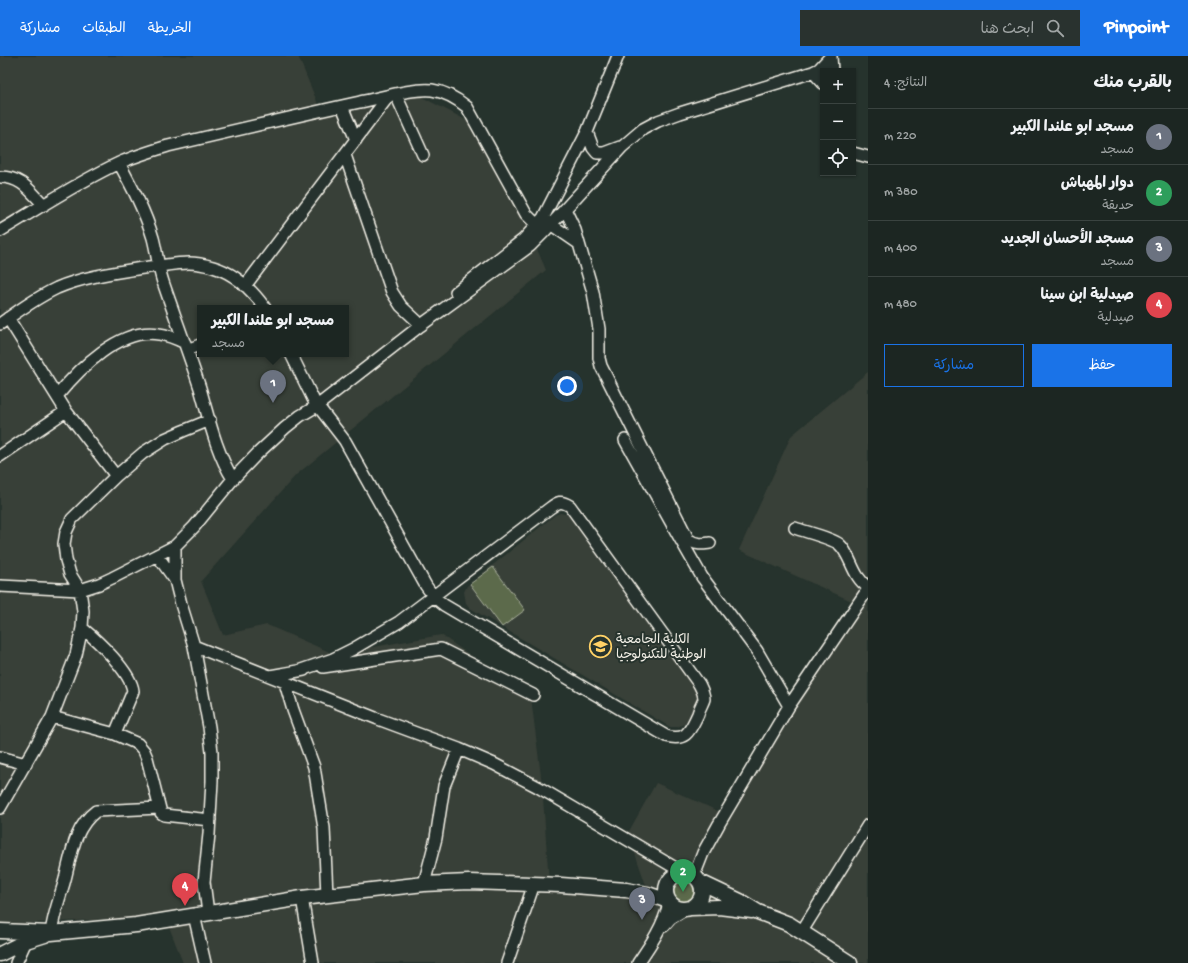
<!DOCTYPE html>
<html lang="ar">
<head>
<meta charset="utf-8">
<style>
	body { margin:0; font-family:"Gochi Hand","Playpen Sans Arabic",sans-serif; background:#29322f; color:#f1f3f6; direction:rtl }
	.controls { position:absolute; right:12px; top:12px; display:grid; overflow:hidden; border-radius:0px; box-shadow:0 1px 3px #0004 }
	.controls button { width:36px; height:36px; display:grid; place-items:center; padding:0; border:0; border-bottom:1px solid #3a4340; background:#1c2622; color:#f1f3f6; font:20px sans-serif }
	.you { position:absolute; left:567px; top:330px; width:14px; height:14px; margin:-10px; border:3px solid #fff; border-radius:50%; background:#1a73e8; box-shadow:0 0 0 6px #1a73e833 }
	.badge { display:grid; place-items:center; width:26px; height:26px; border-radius:50%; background:#1a73e8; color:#fff; font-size:13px; font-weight:700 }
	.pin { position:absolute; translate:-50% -33px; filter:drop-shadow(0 1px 2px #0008) }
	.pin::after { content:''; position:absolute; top:21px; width:14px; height:12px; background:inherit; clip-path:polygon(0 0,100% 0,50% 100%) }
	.popup { position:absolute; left:197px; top:249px; width:152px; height:52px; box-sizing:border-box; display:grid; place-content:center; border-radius:0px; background:#1c2622; filter:drop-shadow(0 1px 3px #0005); font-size:13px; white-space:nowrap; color:#a0a5a5 }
	.popup b { font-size:15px; color:#f1f3f6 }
	.popup::after { content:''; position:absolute; left:50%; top:100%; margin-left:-8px; border:8px solid transparent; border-top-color:#1c2622 }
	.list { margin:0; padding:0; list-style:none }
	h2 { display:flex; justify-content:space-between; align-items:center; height:52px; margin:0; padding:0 16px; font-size:17px }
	h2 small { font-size:13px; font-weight:400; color:#a0a5a5 }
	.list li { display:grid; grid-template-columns:26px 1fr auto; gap:12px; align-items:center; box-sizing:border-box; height:56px; padding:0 16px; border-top:1px solid #3a4340 }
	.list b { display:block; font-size:15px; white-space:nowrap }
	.list p { margin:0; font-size:13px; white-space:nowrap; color:#a0a5a5 }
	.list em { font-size:13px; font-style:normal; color:#a0a5a5 }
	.actions { display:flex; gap:8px; padding:12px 16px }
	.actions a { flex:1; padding:9px 0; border:1px solid #1a73e8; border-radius:0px; text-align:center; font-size:14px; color:#1a73e8 }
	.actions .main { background:#1a73e8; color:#fff }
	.icon { flex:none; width:22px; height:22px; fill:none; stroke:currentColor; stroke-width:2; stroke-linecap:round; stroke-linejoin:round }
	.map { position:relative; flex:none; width:868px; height:907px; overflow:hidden; direction:ltr }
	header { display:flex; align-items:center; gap:24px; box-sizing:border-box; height:56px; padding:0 20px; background:#1a73e8; color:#fff }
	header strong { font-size:19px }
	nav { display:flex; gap:22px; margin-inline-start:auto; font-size:14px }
	.search { width:280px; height:36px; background:#29322f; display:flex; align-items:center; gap:10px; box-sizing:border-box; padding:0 14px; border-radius:0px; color:#a0a5a5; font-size:15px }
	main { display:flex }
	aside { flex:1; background:#1c2622 }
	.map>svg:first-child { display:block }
	.built { fill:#394038; fill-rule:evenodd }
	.green { fill:#5c6b4c; stroke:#a8ae9a }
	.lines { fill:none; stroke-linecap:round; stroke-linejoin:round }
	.minor-casing { stroke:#f4f1e8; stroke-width:14 }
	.major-casing { stroke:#f4f1e8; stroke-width:17 }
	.minor { stroke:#26332d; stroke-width:11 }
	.major { stroke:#26332d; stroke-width:14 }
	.labels { text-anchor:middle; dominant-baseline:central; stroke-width:4; stroke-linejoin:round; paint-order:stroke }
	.poi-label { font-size:13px; fill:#f4f1e8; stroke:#26332d; text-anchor:start }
</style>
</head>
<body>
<header>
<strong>Pinpoint</strong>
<div class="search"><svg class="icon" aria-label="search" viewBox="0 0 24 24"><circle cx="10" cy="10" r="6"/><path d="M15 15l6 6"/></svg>ابحث هنا</div>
<nav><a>الخريطة</a><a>الطبقات</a><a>مشاركة</a></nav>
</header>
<main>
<aside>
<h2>بالقرب منك<small>النتائج: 4</small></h2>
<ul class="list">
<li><span class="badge" style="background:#6b7280">1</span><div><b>مسجد ابو علندا الكبير</b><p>مسجد</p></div><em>220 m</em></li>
<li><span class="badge" style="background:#2e9e5b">2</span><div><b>دوار المهباش</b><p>حديقة</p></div><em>380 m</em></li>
<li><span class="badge" style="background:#6b7280">3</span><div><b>مسجد الأحسان الجديد</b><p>مسجد</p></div><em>400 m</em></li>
<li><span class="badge" style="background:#e0444e">4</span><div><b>صيدلية ابن سينا</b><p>صيدلية</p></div><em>480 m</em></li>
</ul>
<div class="actions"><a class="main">حفظ</a><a>مشاركة</a></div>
</aside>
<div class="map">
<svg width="868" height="907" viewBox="0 0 868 907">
	<rect width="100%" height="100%" fill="#26332d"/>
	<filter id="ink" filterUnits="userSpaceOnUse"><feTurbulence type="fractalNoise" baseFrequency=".025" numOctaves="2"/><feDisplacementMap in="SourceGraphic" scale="8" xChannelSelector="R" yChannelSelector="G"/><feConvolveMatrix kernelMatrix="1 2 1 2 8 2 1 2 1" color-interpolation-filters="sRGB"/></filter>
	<g filter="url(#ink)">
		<!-- built -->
		<path class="built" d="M0,0H298L320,53L418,39L485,74L546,214L296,419L201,525L223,579L267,569L334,598L441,579L531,642L542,728L549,827L648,835L628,777L656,727L722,757L856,547L739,494L791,380L868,316V907H183L165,860L0,869ZM200,252H346V298H200Z
			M560,457L570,459L574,463L694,631L698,638L697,646L684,668L677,671H670L470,552L466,547L464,536L467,530L555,459Z"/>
		<!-- green -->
		<path class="green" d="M493,511L525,554L502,571L470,528Z
			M670 835a13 13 0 1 1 26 0a13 13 0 1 1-26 0Z"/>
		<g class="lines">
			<defs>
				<path id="minor" d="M831,0L832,15
					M813,16L823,27
					M396,39L423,99
					M342,50L356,84
					M587,76L593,92L597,97H604L620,91
					M853,97L868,101
					M345,99L392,236L401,250L417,265
					M119,107C132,131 145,155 153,182C157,197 158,211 163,226C175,261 188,296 200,332C209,363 216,396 233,423
					M0,121C22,121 30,135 44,149
					M565,153L575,174L593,236L599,273V302L601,310L688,483C696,489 701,488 710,487
					M546,165L578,187
					M0,175C39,152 78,126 119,107C135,100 152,95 168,90C232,75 296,60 360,46C381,42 412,32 432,34C446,36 456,42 467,51L526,158L537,169L545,175
					M245,230L388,41
					M456,236L524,183L543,162L587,76L618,0
					M8,262L66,355L116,420
					M0,268C18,255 36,242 57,232C85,220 119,216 149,211C162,210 176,207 189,207C196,207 206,209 213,211C234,217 252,234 265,252
					M187,294L200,289
					M291,298L314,345L345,385L426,530L434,541L444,549L666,680C687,686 690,674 698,658C699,653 703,647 704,643C704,637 701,632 699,628L570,450C561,444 558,446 550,452L399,566L353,593L333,603L298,615
					M57,340C79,313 120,271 159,278C168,279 177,283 185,287
					M625,384L682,486L702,521L757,595L789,650
					M0,400L66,355
					M795,472C806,476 831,482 839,488C851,498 852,521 868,531
					M175,490V524L181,548L194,590L209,671L212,696V725L209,778L204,826L208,857
					M157,499L175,524
					M0,530L80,534L99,528L112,522L175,490L194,471L233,423L257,398L285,372L300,360L317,350L420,270L530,190L545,175L622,91L643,73L658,65L680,57L813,16L819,13L831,0
					M82,572C98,585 131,616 133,635L115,678
					M194,590L378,663L459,693L494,708L538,731L684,817
					M323,611L441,593L533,639
					M270,620L304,614
					M285,627L293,654L314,711L324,772L327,839
					M52,661L115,678L138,688L144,695L147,702L161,757L164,759L210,764
					M0,701L26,708
					M0,752L52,661L76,599L82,572L83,555L80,534L70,518L66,504L64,488L66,476L72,463L116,420L143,397L165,383L183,375L210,364
					M694,820L703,797L719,768L789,650L868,533
					M424,828L436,782L444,730L459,693
					M302,842L313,907
					M194,859L205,907
					M664,870L671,862L684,854
					M802,875L868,769
					M51,877C53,860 59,844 64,827C71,802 73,772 96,755L159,752
					M16,907L26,885
					M507,907L534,828
					M638,907C651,888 664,869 669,847"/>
				<path id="major" d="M666 835a18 18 0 1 1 36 0a18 18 0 1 1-36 0Z
					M700,826L740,845L758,856L789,868L850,907
					M691,852L719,851L752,855
					M0,875L51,877L136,869L302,842L424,828L469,826L561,829L626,834L648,838L668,845
					M0,898L26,885L45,879"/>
			</defs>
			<!-- minor casing -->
			<use href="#minor" class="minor-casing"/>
			<!-- major casing -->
			<use href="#major" class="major-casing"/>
			<!-- minor -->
			<use href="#minor" class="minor"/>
			<!-- major -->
			<use href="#major" class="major"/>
		</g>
	</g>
	<!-- icons -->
	<defs>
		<symbol id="university-ring" viewBox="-11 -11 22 22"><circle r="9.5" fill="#26332d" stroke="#ffd166" stroke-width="1.5"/><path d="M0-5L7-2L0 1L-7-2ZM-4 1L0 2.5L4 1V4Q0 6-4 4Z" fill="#ffd166"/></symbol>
	</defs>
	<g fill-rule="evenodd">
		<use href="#university-ring" x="588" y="578" width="25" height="25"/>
	</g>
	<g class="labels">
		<!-- poi labels -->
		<g class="poi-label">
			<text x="616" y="584">الكلية الجامعية<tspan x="616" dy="15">الوطنية للتكنولوجيا</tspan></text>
		</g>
	</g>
</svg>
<div class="controls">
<button>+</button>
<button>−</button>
<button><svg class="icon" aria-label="locate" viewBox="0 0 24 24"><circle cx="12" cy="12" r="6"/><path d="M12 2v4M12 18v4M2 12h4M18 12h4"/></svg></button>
</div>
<div class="you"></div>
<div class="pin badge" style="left:273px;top:347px;background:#6b7280">1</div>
<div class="popup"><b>مسجد ابو علندا الكبير</b>مسجد</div>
<div class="pin badge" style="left:683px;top:836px;background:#2e9e5b">2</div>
<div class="pin badge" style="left:642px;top:864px;background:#6b7280">3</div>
<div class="pin badge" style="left:185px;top:850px;background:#e0444e">4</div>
</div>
</main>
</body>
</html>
